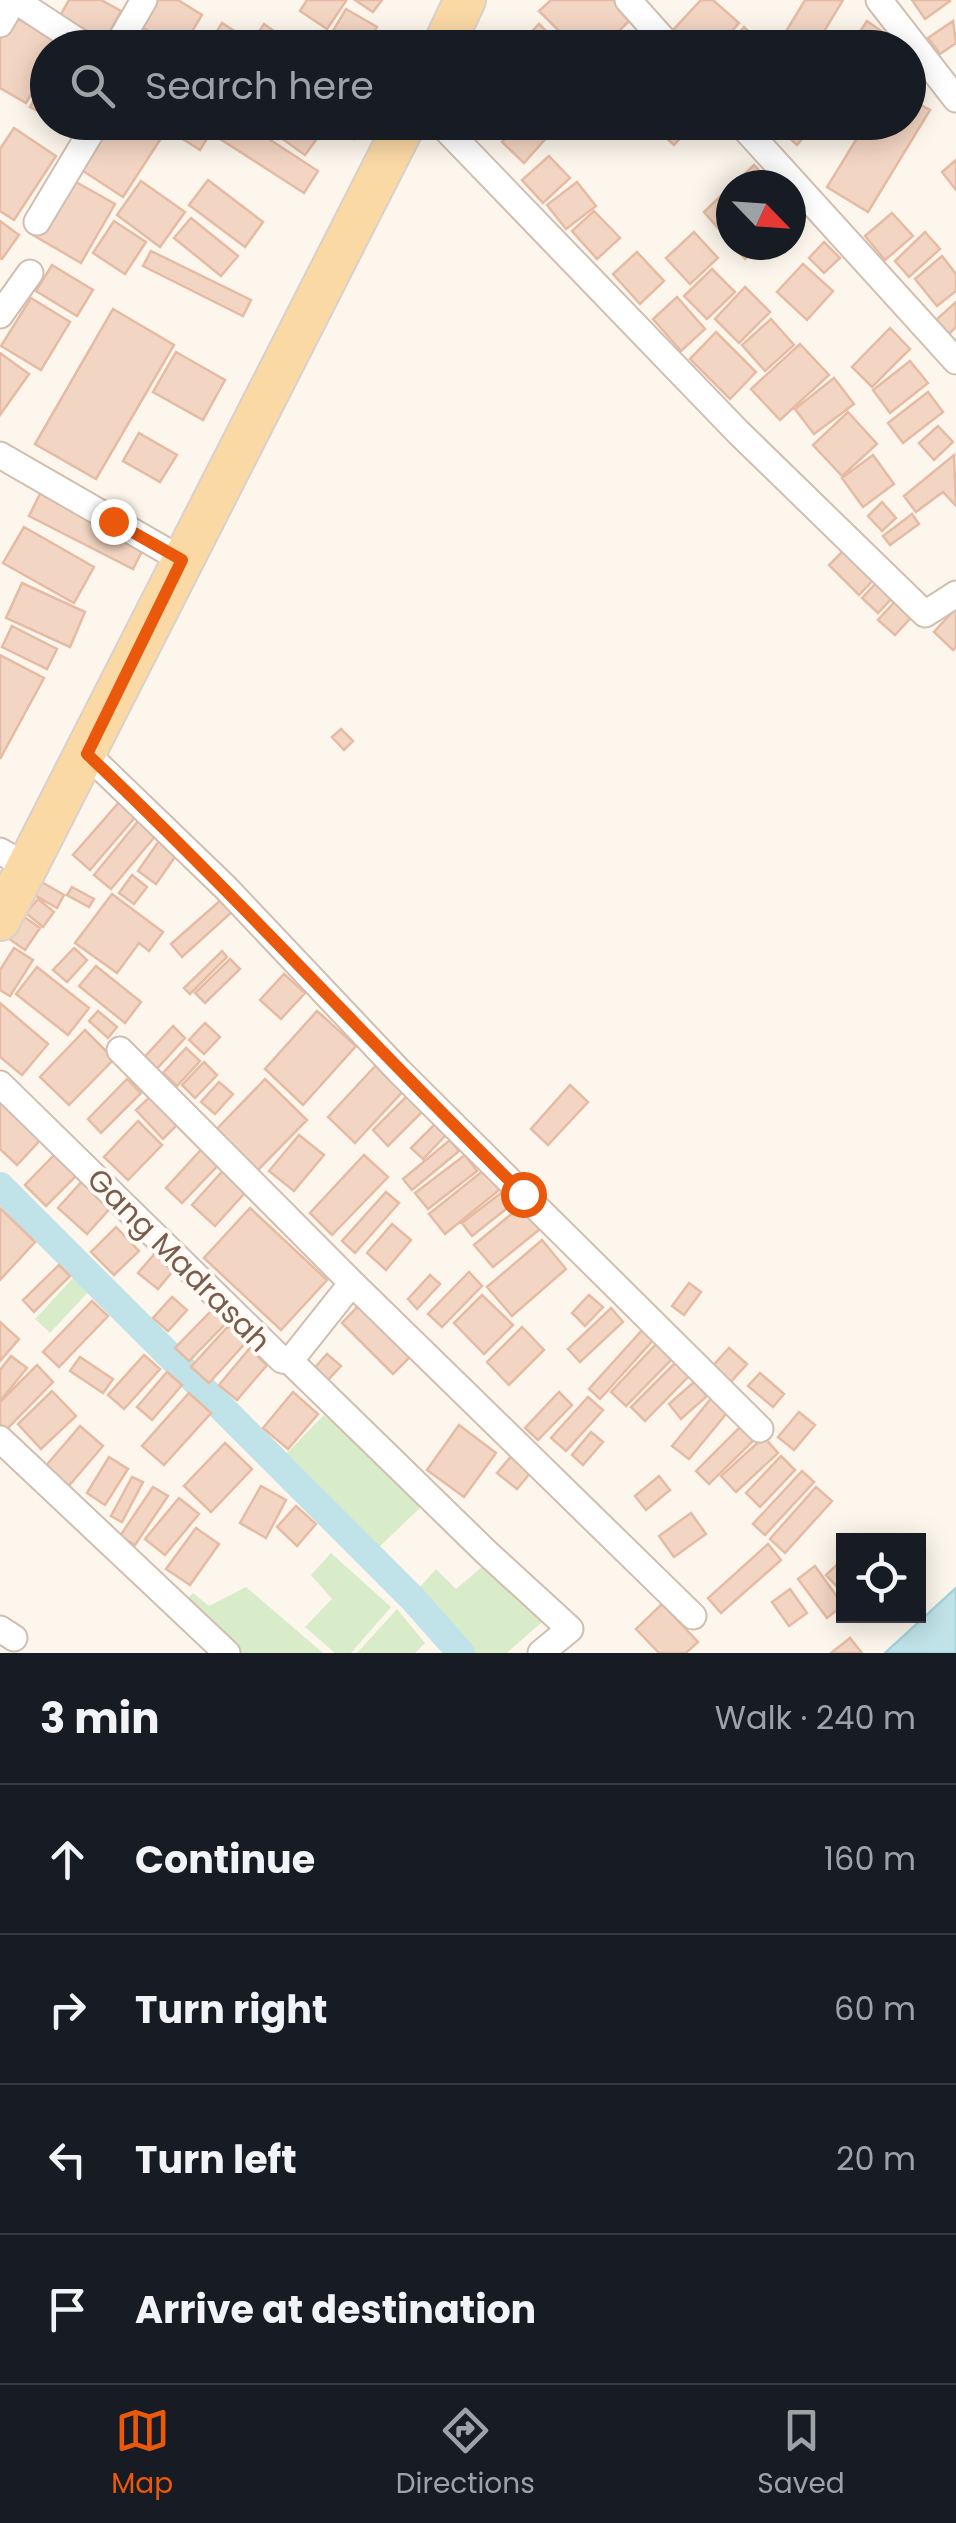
<!DOCTYPE html>
<html lang="en">
<head>
<meta charset="utf-8">
<style>
	body { margin:0; font-family:Poppins,sans-serif; background:#20242c; color:#f1f3f6 }
	.controls { position:absolute; right:30px; bottom:30px; display:grid; overflow:hidden; border-radius:0px; box-shadow:0 5px 25px #0003 }
	.controls button { width:90px; height:90px; display:grid; place-items:center; padding:0; border:0; border-bottom:2px solid #363941; background:#171b24; color:#f1f3f6; font:50px sans-serif }
	.compass { position:absolute; left:716px; top:170px; width:90px; height:90px; border-radius:50%; background:#171b24; box-shadow:0 5px 25px #0003; rotate:115deg }
	.stop { position:absolute; width:30px; height:30px; margin:-22px; border:8px solid #ea580c; border-radius:50%; background:#fff }
	.stop.end { background:#ea580c; border-color:#fff; box-shadow:0 2px 10px #0008 }
	.list { margin:0; padding:0; list-style:none }
	h2 { display:flex; justify-content:space-between; align-items:center; height:130px; margin:0; padding:0 40px; font-size:42px }
	h2 small { font-size:32px; font-weight:400; color:#9ea1a6 }
	.list li { display:grid; grid-template-columns:65px 1fr auto; gap:30px; align-items:center; box-sizing:border-box; height:150px; padding:0 40px; border-top:2px solid #363941 }
	.list b { display:block; font-size:38px; white-space:nowrap }
	.list em { font-size:32px; font-style:normal; color:#9ea1a6 }
	.icon { flex:none; width:55px; height:55px; fill:none; stroke:currentColor; stroke-width:2; stroke-linecap:round; stroke-linejoin:round }
	.map { position:relative; flex:none; width:956px; height:1653px; overflow:hidden }
	.search { position:absolute; background:#171b24; box-shadow:0 5px 25px #0003; left:30px; right:30px; top:30px; height:110px; display:flex; align-items:center; gap:25px; box-sizing:border-box; padding:0 35px; border-radius:55px; color:#9ea1a6; font-size:38px }
	.sheet { height:730px; background:#171b24 }
	nav { display:flex; justify-content:space-around; align-items:center; box-sizing:border-box; height:140px; border-top:2px solid #363941; background:#171b24; font-size:28px; color:#9ea1a6 }
	nav a { display:grid; justify-items:center; gap:5px }
	nav .on { color:#ea580c }
	.map>svg:first-child { display:block }
	.green { fill:#d8ecc9 }
	.water { fill:#bfe3e8; stroke:#a5d3da; stroke-width:2.5 }
	.lines { fill:none; stroke-linecap:round; stroke-linejoin:round }
	.canal { stroke:#bfe3e8; stroke-width:28 }
	.building { fill:#f3d5c3; stroke:#e6bba3; stroke-width:2.5 }
	.minor-casing { stroke:#d1beb0; stroke-width:29 }
	.primary-casing { stroke:#dad1cd; stroke-width:44 }
	.minor { stroke:#fff; stroke-width:25 }
	.primary { stroke:#fbd9a5; stroke-width:40 }
	.route { stroke:#ea580c; stroke-width:12 }
	.labels { text-anchor:middle; dominant-baseline:central; stroke-width:8; stroke-linejoin:round; paint-order:stroke }
	.street-label { font-size:30px; fill:#7a5c4d; stroke:#fffaf3 }
</style>
</head>
<body>
<div class="map">
<svg width="956" height="1653" viewBox="0 0 956 1653">
	<rect width="100%" height="100%" fill="#fdf6ec"/>
	<!-- green -->
	<path class="green" d="M75,1276L90,1290L50,1333L35,1319Z
		M324,1415L422,1506L375,1551L282,1458Z
		M331,1553L391,1607L351,1653H335L305,1627L332,1599L311,1575Z
		M482,1567L542,1622L507,1653H475L419,1588L436,1569L456,1589Z
		M246,1587L323,1653H236L183,1604L193,1593L209,1606Z
		M397,1609L425,1643L415,1653H357Z"/>
	<!-- water -->
	<path class="water" d="M956,1588V1653H885Z"/>
	<g class="lines">
		<!-- canal -->
		<path class="canal" d="M0,1186L413,1599L461,1653"/>
	</g>
	<!-- building -->
	<path class="building" d="M69,0H101L121,11L105,40L60,16Z
		M156,0H178L202,15L182,48H176L141,26Z
		M307,0H345L346,1L327,29L300,11Z
		M355,0H382L373,12Z
		M551,0H616L633,17L602,48H576L539,11Z
		M701,0H713L739,23L717,48H693L674,29Z
		M805,0H843L814,48H798L782,38Z
		M912,0H950V1L925,19Z
		M346,9L377,27L365,48L333,31Z
		M11,15L60,43L57,48H48V65L26,103L0,88V35Z
		M867,21L887,35L879,48H849Z
		M953,21L956,43L940,54L928,38Z
		M222,23L244,37L237,48H206Z
		M264,24L291,43L288,48H248Z
		M539,24L563,48H516Z
		M141,26L176,48H128Z
		M744,27L766,48H726Z
		M629,31L646,48H612Z
		M478,32L494,48H463Z
		M48,76V116L30,107Z
		M908,98L930,110L868,212L827,187L867,122H908Z
		M102,122H195L211,132L200,150L167,129L123,197L74,165Z
		M226,122H243L318,171L304,193L217,137Z
		M259,122H305L321,133L305,155Z
		M334,122H363L354,139L331,127Z
		M520,122H533L548,136L524,163L502,142Z
		M649,122H695L674,145Z
		M787,122H817L797,145L780,129Z
		M14,128L56,156L14,220L0,211V149Z
		M549,156L570,178L543,203L522,180Z
		M956,160V190L942,172Z
		M754,165L769,181L765,185H733Z
		M67,177L115,204L81,263L33,235Z
		M208,180L263,222L245,247L189,205Z
		M141,181L185,212L160,247L117,215Z
		M577,182L596,206L566,229L547,205Z
		M731,186V216L718,228L704,212Z
		M594,211L620,238L597,259L572,231Z
		M892,213L913,236L885,260L865,236Z
		M191,218L238,256L221,276L174,238Z
		M0,221L19,235L2,259L0,258Z
		M114,221L146,242L125,274L93,253Z
		M694,232L718,258L690,284L666,258Z
		M925,232L940,249L909,277L895,261Z
		M824,242L840,258L824,273L809,258Z
		M733,245H760L745,259Z
		M151,251L251,300L243,316L143,266Z
		M637,252L664,281L640,304L613,274Z
		M942,256L956,274V291L937,306L915,279Z
		M803,264L833,291L807,320L777,292Z
		M52,265L93,290L77,316L36,291Z
		M712,269L735,292L707,319L684,296Z
		M745,287L770,312L739,343L715,319Z
		M677,297L705,329L681,351L653,319Z
		M31,298L70,322L41,370L1,346Z
		M956,302V327L949,334L936,320Z
		M113,309L174,345L96,479L35,444Z
		M771,319L794,345L765,371L742,345Z
		M890,328L910,349L872,387L852,367Z
		M716,332L756,372L730,399L690,359Z
		M800,344L829,375L780,420L751,389Z
		M176,352L225,380L203,420L153,392Z
		M0,353L29,374L0,415Z
		M910,361L928,383L890,413L873,390Z
		M834,378L854,404L814,434L795,409Z
		M928,392L943,412L903,443L888,423Z
		M848,412L877,444L842,476L813,445Z
		M938,426L953,442L934,460L919,443Z
		M139,433L177,455L160,482L123,461Z
		M873,455L894,484L863,507L842,478Z
		M954,455L956,506L943,492L916,512L904,496Z
		M41,492L145,545L133,569L29,516Z
		M882,502L896,518L882,531L868,516Z
		M912,514L919,524L890,545L883,536Z
		M24,527L94,567L74,603L3,563Z
		M850,544L879,574L859,595L829,565Z
		M880,579L896,594L878,613L862,598Z
		M22,583L85,612L70,647L6,618Z
		M900,596L917,611L895,635L878,620Z
		M956,608V647L953,650L934,632Z
		M12,626L57,649L47,669L2,647Z
		M0,655L44,678L0,759Z
		M341,729L353,741L344,750L332,737Z
		M121,800L138,814L90,870L73,855Z
		M139,820L157,834L111,889L94,875Z
		M159,841L177,854L156,884L138,871Z
		M132,875L147,887L134,904L119,893Z
		M40,881L64,895L57,908L33,894Z
		M72,887L94,899L89,907L67,895Z
		M112,894L163,932L149,951L139,943L117,973L75,943Z
		M38,899L54,912L43,927L26,913Z
		M222,899L233,911L182,957L171,944Z
		M23,916L40,928L25,950L8,938Z
		M14,948L33,960L10,996L0,990V970Z
		M74,948L87,960L67,982L53,970Z
		M222,951L227,957L190,994L184,988Z
		M230,959L240,969L205,1003L195,993Z
		M96,966L141,1002L125,1023L79,986Z
		M37,967L89,1008L68,1035L16,994Z
		M284,974L305,993L281,1019L260,1000Z
		M0,1003L48,1044L22,1075L0,1057Z
		M98,1011L117,1027L108,1038L89,1021Z
		M317,1011L356,1046L303,1105L265,1069Z
		M205,1023L220,1037L204,1054L189,1040Z
		M173,1026L185,1038L153,1073L141,1061Z
		M85,1030L114,1059L69,1105L40,1077Z
		M186,1048L200,1061L177,1086L163,1073Z
		M204,1062L217,1075L195,1098L182,1085Z
		M379,1062L406,1088L355,1143L328,1117Z
		M127,1079L141,1093L101,1133L88,1119Z
		M265,1079L307,1120L257,1171L215,1131Z
		M219,1082L233,1094L215,1114L201,1102Z
		M570,1085L588,1102L548,1145L531,1129Z
		M156,1091L183,1119L163,1139L136,1110Z
		M0,1092L45,1135L17,1165L0,1149Z
		M409,1094L424,1110L388,1146L373,1130Z
		M138,1121L162,1145L128,1180L104,1157Z
		M436,1123L447,1134L423,1159L411,1148Z
		M299,1135L324,1155L294,1191L269,1171Z
		M450,1140L459,1151L412,1190L403,1179Z
		M209,1141L226,1157L182,1203L166,1188Z
		M58,1151L79,1173L46,1206L25,1185Z
		M364,1155L388,1177L332,1235L310,1213Z
		M465,1155L477,1171L428,1209L415,1193Z
		M228,1165L251,1186L215,1226L192,1205Z
		M484,1170L499,1190L445,1234L429,1214Z
		M84,1179L113,1205L87,1234L58,1208Z
		M386,1192L399,1203L355,1253L342,1241Z
		M501,1193L511,1205L472,1236L462,1223Z
		M521,1206L540,1229L493,1267L474,1245Z
		M0,1208L35,1242L0,1280Z
		M250,1208L327,1280L281,1330L204,1258Z
		M392,1224L411,1240L386,1270L367,1253Z
		M116,1227L139,1251L114,1275L91,1252Z
		M542,1240L566,1269L512,1316L487,1287Z
		M158,1250L177,1266L158,1289L138,1273Z
		M59,1265L70,1276L34,1312L23,1300Z
		M469,1272L482,1286L442,1327L428,1314Z
		M430,1275L440,1284L417,1309L408,1299Z
		M689,1283L701,1292L684,1315L672,1306Z
		M482,1295L513,1325L484,1354L454,1323Z
		M589,1295L603,1307L585,1326L572,1313Z
		M172,1297L187,1310L168,1331L153,1318Z
		M92,1301L108,1316L59,1367L43,1352Z
		M359,1305L411,1356L393,1374L342,1323Z
		M216,1306L230,1319L189,1361L175,1348Z
		M611,1308L623,1322L580,1362L568,1349Z
		M0,1322L19,1339L0,1361Z
		M231,1323L249,1339L209,1383L191,1367Z
		M522,1327L544,1350L509,1385L487,1362Z
		M644,1328L655,1338L600,1399L589,1389Z
		M658,1342L674,1357L626,1406L611,1392Z
		M729,1348L747,1364L728,1385L710,1369Z
		M249,1349L267,1365L237,1400L219,1385Z
		M327,1354L341,1366L324,1384L311,1372Z
		M144,1355L160,1369L124,1409L108,1395Z
		M11,1356L27,1368L0,1401V1370Z
		M80,1357L113,1379L103,1393L70,1371Z
		M676,1362L690,1375L645,1421L631,1407Z
		M37,1365L53,1382L6,1430L0,1424V1402Z
		M167,1372L182,1385L152,1420L137,1407Z
		M760,1373L784,1394L773,1407L748,1386Z
		M694,1382L707,1396L681,1419L669,1404Z
		M52,1391L76,1416L41,1449L18,1424Z
		M293,1392L318,1414L288,1449L263,1428Z
		M559,1392L572,1405L538,1440L525,1428Z
		M189,1393L211,1413L164,1465L142,1446Z
		M714,1395L731,1408L689,1459L672,1446Z
		M588,1397L603,1410L566,1451L551,1438Z
		M799,1412L815,1425L794,1450L778,1437Z
		M459,1425L496,1453L464,1497L427,1470Z
		M80,1426L103,1446L67,1488L44,1468Z
		M741,1426L754,1440L709,1484L696,1471Z
		M591,1432L603,1442L583,1465L572,1455Z
		M764,1437L778,1453L736,1492L721,1476Z
		M225,1443L252,1469L211,1512L184,1486Z
		M513,1454L532,1471L517,1489L497,1473Z
		M781,1456L795,1470L760,1507L746,1493Z
		M109,1457L128,1469L105,1505L87,1493Z
		M802,1471L814,1482L765,1535L753,1524Z
		M659,1476L670,1490L646,1510L635,1496Z
		M132,1477L143,1482L122,1522L111,1516Z
		M261,1486L286,1500L266,1538L240,1523Z
		M153,1487L168,1496L135,1545L120,1536Z
		M816,1487L832,1501L785,1553L770,1539Z
		M179,1498L199,1514L165,1555L145,1539Z
		M296,1506L316,1524L297,1546L277,1527Z
		M691,1513L706,1534L674,1557L659,1536Z
		M196,1528L219,1544L190,1585L166,1569Z
		M768,1544L781,1560L721,1613L708,1598Z
		M840,1562L844,1565V1594L826,1575Z
		M815,1566L843,1605L827,1618L798,1579Z
		M790,1589L807,1613L789,1626L772,1602Z
		M662,1604L698,1642L686,1653H659L636,1629Z
		M850,1638L862,1653H831Z"/>
	<g class="lines">
		<defs>
			<path id="minor" d="M15,0L88,48
				M628,0L671,48
				M879,0L956,99
				M0,24L14,0
				M116,48L144,0
				M439,122L738,432L925,614L956,594
				M739,122L956,361
				M37,222L97,122
				M0,315L30,273
				M0,455L182,560
				M87,754L226,888L399,1071L760,1429
				M0,851L26,866
				M120,1050L352,1283L693,1616
				M0,1084L282,1360L290,1361L352,1283
				M290,1361L486,1552L570,1629L541,1653
				M0,1439L227,1653
				M0,1629L14,1638"/>
			<path id="primary" d="M442,48L465,0
				M0,920L406,122"/>
		</defs>
		<!-- minor casing -->
		<use href="#minor" class="minor-casing"/>
		<!-- primary casing -->
		<use href="#primary" class="primary-casing"/>
		<!-- minor -->
		<use href="#minor" class="minor"/>
		<!-- primary -->
		<use href="#primary" class="primary"/>
	</g>
	<g class="lines">
		<!-- route -->
		<path class="route" d="M113,521L182,560L87,754C237,896 376,1049 523,1194"/>
	</g>
	<g class="labels">
		<!-- street labels -->
		<g class="street-label">
			<text transform="translate(179 1260) rotate(45)">Gang Madrasah</text>
		</g>
	</g>
</svg>
<div class="controls">
<button><svg class="icon" aria-label="locate" viewBox="0 0 24 24"><circle cx="12" cy="12" r="6"/><path d="M12 2v4M12 18v4M2 12h4M18 12h4"/></svg></button>
</div>
<svg class="compass" viewBox="-18 -18 36 36"><path d="M0-13l5 13h-10z" fill="#e53935"/><path d="M0 13l5-13h-10z" fill="#9ea1a6"/></svg>
<div class="stop" style="left:523px;top:1194px"></div>
<div class="stop end" style="left:113px;top:521px"></div>
<div class="search"><svg class="icon" aria-label="search" viewBox="0 0 24 24"><circle cx="10" cy="10" r="6"/><path d="M15 15l6 6"/></svg>Search here</div>
</div>
<section class="sheet">
<h2>3 min<small>Walk · 240 m</small></h2>
<ul class="list">
<li><svg class="icon" aria-label="ahead" viewBox="0 0 24 24"><path d="M12 20V5M6 11l6-6 6 6"/></svg><div><b>Continue</b></div><em>160 m</em></li>
<li><svg class="icon" aria-label="right" viewBox="0 0 24 24"><path d="M7 20v-9h11M14 6l5 5-5 5"/></svg><div><b>Turn right</b></div><em>60 m</em></li>
<li><svg class="icon" aria-label="left" viewBox="0 0 24 24"><path d="M17 20v-9H6M10 6l-5 5 5 5"/></svg><div><b>Turn left</b></div><em>20 m</em></li>
<li><svg class="icon" aria-label="arrive" viewBox="0 0 24 24"><path d="M6 21V4h12l-3 4 3 4H6"/></svg><div><b>Arrive at destination</b></div></li>
</ul>
</section>
<nav>
<a class="on"><svg class="icon" aria-label="map" viewBox="0 0 24 24"><path d="M3 6l6-2 6 2 6-2v14l-6 2-6-2-6 2zM9 4v14M15 6v14"/></svg>Map</a>
<a><svg class="icon" aria-label="directions" viewBox="0 0 24 24"><path d="M12 3l9 9-9 9-9-9zM9 14v-3h6M13 9l2 2-2 2"/></svg>Directions</a>
<a><svg class="icon" aria-label="saved" viewBox="0 0 24 24"><path d="M7 4h10v16l-5-4-5 4z"/></svg>Saved</a>
</nav>
</body>
</html>
